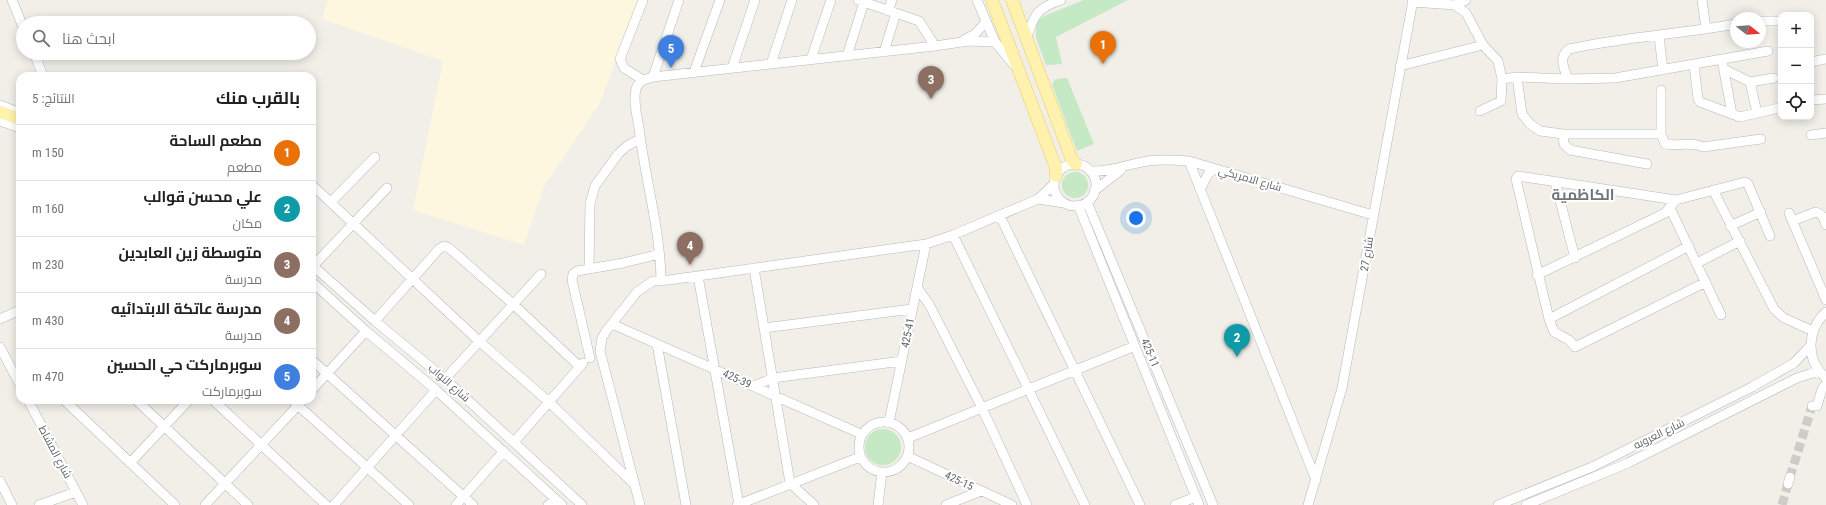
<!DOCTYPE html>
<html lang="ar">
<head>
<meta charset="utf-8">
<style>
	body { margin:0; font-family:"Roboto Condensed",Cairo,sans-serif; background:#f2f2f2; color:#202124; direction:rtl }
	.controls { position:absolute; right:12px; top:12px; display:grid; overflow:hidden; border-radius:8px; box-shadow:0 2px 10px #0003 }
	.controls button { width:36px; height:36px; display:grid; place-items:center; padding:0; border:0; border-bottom:1px solid #e0e0e0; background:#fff; color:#202124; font:20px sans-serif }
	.compass { position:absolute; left:1730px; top:12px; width:36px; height:36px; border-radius:50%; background:#fff; box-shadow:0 2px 10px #0003; rotate:107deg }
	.you { position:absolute; left:1136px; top:218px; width:14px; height:14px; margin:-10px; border:3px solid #fff; border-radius:50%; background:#1a73e8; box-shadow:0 0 0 6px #1a73e833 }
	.badge { display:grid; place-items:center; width:26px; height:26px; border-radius:50%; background:#0b8043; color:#fff; font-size:13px; font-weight:700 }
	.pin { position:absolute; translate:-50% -33px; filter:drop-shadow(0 1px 2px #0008) }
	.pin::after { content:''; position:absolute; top:21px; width:14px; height:12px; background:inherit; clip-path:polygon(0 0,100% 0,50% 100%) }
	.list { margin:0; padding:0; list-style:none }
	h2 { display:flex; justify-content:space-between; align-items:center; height:52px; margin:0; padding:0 16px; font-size:17px }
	h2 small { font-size:13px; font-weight:400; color:#757577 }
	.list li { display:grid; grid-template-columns:26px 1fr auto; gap:12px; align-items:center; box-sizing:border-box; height:56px; padding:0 16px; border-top:1px solid #e0e0e0 }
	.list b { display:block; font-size:15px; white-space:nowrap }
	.list p { margin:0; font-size:13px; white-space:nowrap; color:#757577 }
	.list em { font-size:13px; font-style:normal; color:#757577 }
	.icon { flex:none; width:22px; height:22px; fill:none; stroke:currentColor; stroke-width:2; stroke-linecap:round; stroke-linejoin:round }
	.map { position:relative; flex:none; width:1826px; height:505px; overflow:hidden; direction:ltr }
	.search { position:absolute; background:#fff; box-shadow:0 2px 10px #0003; left:16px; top:16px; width:300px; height:44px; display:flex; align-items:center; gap:10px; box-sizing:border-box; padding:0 14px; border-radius:22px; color:#757577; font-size:15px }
	.panel { position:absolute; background:#fff; box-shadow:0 2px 10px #0003; left:16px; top:72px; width:300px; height:332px; border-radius:12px; direction:rtl }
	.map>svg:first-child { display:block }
	.commercial { fill:#fef7e0 }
	.green { fill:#c5e8c5 }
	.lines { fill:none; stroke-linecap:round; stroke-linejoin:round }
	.minor-tunnel { stroke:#ccccc8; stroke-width:9; stroke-dasharray:9 4.5; stroke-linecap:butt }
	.minor-casing { stroke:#b5b8bc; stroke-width:10 }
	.major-casing { stroke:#f2c960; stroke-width:13 }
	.minor { stroke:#fff; stroke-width:9 }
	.major { stroke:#fff2af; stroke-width:12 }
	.labels { text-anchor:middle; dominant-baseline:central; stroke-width:4; stroke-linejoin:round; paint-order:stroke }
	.street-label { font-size:11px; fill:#5f6368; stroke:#fff }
	.district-label { font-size:15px; font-weight:bold; fill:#70757a; stroke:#fff }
</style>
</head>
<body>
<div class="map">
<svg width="1826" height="505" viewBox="0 0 1826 505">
	<rect width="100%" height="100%" fill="#f1efe8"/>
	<!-- commercial -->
	<path class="commercial" d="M328,0H638L600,103L544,186L524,245L413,210L443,61L322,19Z"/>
	<!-- green -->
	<path class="green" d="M1084,0H1128L1056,37L1062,64L1046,65L1036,38V22L1044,16Z
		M1067,78L1094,144L1077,151L1052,85L1055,79Z
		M1062 185a13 13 0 1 1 26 0a13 13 0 1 1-26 0Z
		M865 447a18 18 0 1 1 36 0a18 18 0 1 1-36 0Z"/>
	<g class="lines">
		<!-- minor-tunnel -->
		<path class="minor-tunnel" d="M1790,477L1812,406
			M1782,505L1788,484"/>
		<defs>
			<path id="minor" d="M12,0L23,27
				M858,0L919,21L935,46
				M977,0L995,42L1015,66
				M1702,0L1706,29
				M1412,2L1455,5L1466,13L1483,45L1498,61L1502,79L1501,101L1480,111
				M1455,5L1466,0
				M888,11L892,0
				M1760,21H1781
				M1659,36L1663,70
				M1027,37C1034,15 1037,8 1061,0
				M964,40L975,34L986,22
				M884,52L896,13
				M34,53L43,76
				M847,56L864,2
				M811,59L831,0
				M1722,60L1732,114
				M1811,62L1826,59
				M771,64L792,0
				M1694,65L1698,99L1700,102L1740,117L1779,108
				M1400,66L1483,45
				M732,68L755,0
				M1724,69L1750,82L1774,78
				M694,72L720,0
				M653,77L679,0
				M1517,77L1522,114L1530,124L1540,131L1563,134H1661
				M1502,79L1517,77L1568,79L1615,78L1768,51
				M1568,79C1564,68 1558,58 1569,49C1624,37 1681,34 1736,24
				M643,80L624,68L620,59L643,0
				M1750,82L1757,113
				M1661,90V134L1665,144C1678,147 1690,141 1703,147L1761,139
				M1811,100L1826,99
				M0,105L20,113
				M0,121L20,128
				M1563,134L1564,144L1570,150L1647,164
				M1811,135L1826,133
				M1189,161L1316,480
				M1054 185a21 21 0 1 1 42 0a21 21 0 1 1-42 0Z
				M1090,171C1113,172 1127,164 1148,161C1162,159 1175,160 1189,161L1373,215
				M1555,181L1575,258
				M312,185L480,342L548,401L633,483
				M1200,190L1208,174L1215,169
				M1713,190L1774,309L1784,318L1813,331
				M1094,191L1121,170
				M1038,199L1064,203
				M331,202L375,157
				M1087,202L1213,505
				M1078,205L1199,505
				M1670,208L1721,315
				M1789,213L1826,300
				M1000,216L1140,505
				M1792,221L1816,212C1823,214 1824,219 1826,225
				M1730,226L1761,212
				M953,235L1085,505
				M1697,263L1740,241
				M312,265L375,321L445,379L582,505
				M313,266L387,188
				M754,268L790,483L814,505
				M589,269L590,204L595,186L618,154L627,146L640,139
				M1537,275L1665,213L1676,200
				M698,276L739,505
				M661,279C660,228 645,179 639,128C637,116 633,101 636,89C638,81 646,79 653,77L935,46L969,41L995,42
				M312,282L366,331L436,390L562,505
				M1706,282L1575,347L1569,340L1554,332L1549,319L1516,179L1518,176L1676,200L1745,182L1748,184L1770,236
				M917,287L930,306L982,408L1027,505
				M1826,312C1807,330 1805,360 1826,378
				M0,319L20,310
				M1549,319L1689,246
				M375,321L439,249L444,246L449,248L513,304L579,366
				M612,324L861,434
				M764,328L912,309
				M657,344L686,505
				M0,347L20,385
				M590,358L572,280L573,274L577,271L623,263L660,254
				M312,360L473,505
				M445,379L541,274
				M754,386L773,378L902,361
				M312,390L366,331
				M28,400L83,505
				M64,400L175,505
				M136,400L248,505
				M213,400L326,505
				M292,400L409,505
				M1812,406H1817L1822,389L1826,384
				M859 447a25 25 0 1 1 50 0a25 25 0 1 1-50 0Z
				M889,422L926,244
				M908,438L1135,346
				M514,442L583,363
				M907,456L1012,505
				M130,463L189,400
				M0,481L12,505
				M1788,484L1790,477
				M39,505L76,492
				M205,505L303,400
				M334,505L436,390
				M456,505L504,451
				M548,505L558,501
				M640,505L600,351L602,338L606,331L637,292L653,281L669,280L926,244L953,235L1038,199L1054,184
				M737,505L860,457
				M878,505L882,472
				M946,505L981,491
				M1175,505L1196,497
				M1308,505L1342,388L1413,0
				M1498,505L1592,467L1752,387L1794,363L1811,345
				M1526,505L1628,463L1797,378L1819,371"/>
			<path id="major" d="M992,0L1056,168V176
				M1012,0L1072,160L1076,164
				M0,112L20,119"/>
		</defs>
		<!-- minor casing -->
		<use href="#minor" class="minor-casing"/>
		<!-- major casing -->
		<use href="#major" class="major-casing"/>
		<!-- minor -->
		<use href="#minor" class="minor"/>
		<!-- major -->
		<use href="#major" class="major"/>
	</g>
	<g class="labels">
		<!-- street labels -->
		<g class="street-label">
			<text transform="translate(1250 179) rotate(16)">شارع الامريكي</text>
			<text transform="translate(1367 254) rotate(-81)">شارع 27</text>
			<text transform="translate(908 333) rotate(-79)">425-41</text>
			<text transform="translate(1150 353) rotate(67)">425-11</text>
			<text transform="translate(737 379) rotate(24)">425-39</text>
			<text transform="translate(449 383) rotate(41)">شارع النواب</text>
			<text transform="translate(1659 434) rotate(-26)">شارع العروبه</text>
			<text transform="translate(55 452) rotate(62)">شارع المشاط</text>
			<text transform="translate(959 481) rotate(25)">425-15</text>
		</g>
		<!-- district labels -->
		<g class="district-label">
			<text x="1583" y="195">الكاظمية</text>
		</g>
	</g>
</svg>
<div class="controls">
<button>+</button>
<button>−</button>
<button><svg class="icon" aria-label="locate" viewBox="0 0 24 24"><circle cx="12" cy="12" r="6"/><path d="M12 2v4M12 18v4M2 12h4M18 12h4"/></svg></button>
</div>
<svg class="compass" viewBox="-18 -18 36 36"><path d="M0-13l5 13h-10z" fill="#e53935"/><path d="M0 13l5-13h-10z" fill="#757577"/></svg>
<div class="you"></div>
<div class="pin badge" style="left:1103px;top:64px;background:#e8710a">1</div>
<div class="pin badge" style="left:1237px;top:357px;background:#0f9aa8">2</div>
<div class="pin badge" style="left:931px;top:99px;background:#8d6e63">3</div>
<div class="pin badge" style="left:690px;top:265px;background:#8d6e63">4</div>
<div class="pin badge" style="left:671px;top:68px;background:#3f7fe0">5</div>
<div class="search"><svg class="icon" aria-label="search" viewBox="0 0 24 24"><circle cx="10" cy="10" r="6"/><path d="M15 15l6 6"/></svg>ابحث هنا</div>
<section class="panel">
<h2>بالقرب منك<small>النتائج: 5</small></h2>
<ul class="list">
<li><span class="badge" style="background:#e8710a">1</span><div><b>مطعم الساحة</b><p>مطعم</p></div><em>150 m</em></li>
<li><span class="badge" style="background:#0f9aa8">2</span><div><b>علي محسن قوالب</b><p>مكان</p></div><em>160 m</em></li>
<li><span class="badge" style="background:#8d6e63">3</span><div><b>متوسطة زين العابدين</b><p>مدرسة</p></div><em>230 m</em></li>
<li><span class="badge" style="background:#8d6e63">4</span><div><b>مدرسة عاتكة الابتدائيه</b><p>مدرسة</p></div><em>430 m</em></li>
<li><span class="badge" style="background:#3f7fe0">5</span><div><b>سوبرماركت حي الحسين</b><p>سوبرماركت</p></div><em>470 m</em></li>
</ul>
</section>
</div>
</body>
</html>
